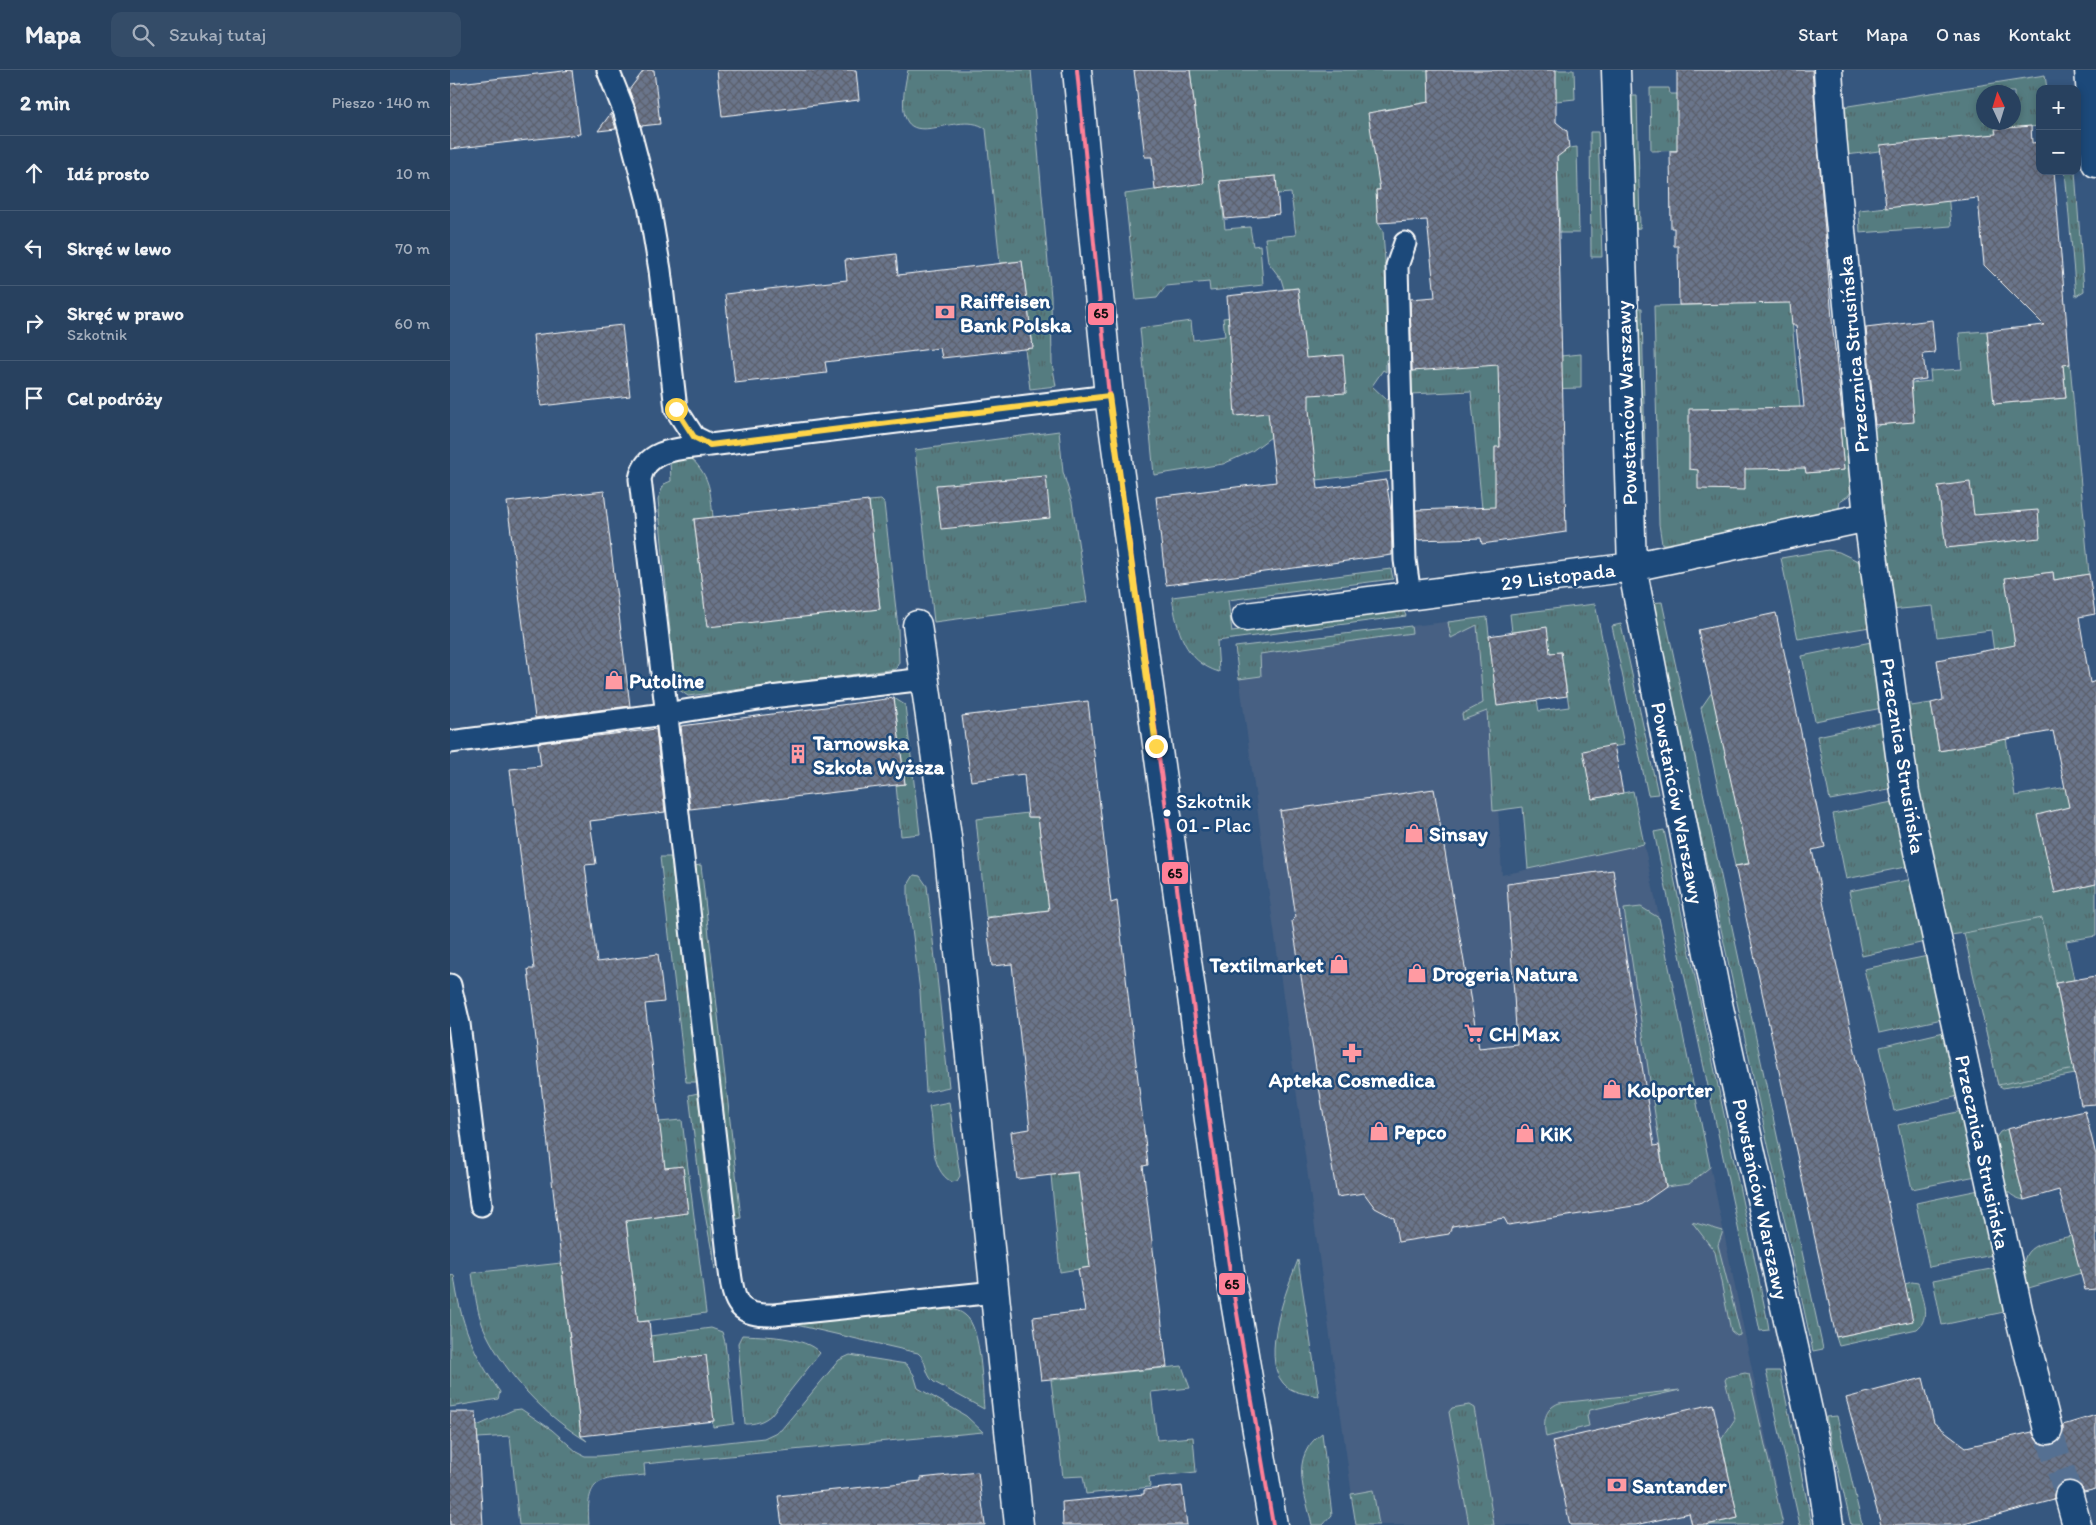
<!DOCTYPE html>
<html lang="pl">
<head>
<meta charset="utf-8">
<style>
	body { margin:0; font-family:Itim,sans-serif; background:#344c68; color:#f1f3f6 }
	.controls { position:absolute; right:15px; top:15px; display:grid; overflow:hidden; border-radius:10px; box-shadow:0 2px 8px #0003 }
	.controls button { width:45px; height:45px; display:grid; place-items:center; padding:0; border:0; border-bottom:1px solid #445a74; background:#28415f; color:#f1f3f6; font:25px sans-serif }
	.compass { position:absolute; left:1526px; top:15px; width:45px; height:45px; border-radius:50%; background:#28415f; box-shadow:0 2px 8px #0003; rotate:356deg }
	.stop { position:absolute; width:15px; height:15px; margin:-11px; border:4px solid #ffd54a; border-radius:50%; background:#fff }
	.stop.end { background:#ffd54a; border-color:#fff; box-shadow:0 1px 5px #0008 }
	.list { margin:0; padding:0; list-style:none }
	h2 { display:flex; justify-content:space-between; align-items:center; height:65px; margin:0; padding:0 20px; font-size:21px }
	h2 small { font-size:16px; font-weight:400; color:#a5afbd }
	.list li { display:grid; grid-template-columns:32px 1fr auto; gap:15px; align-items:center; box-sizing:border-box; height:75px; padding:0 20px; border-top:1px solid #445a74 }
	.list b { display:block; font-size:19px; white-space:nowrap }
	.list p { margin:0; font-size:16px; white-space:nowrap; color:#a5afbd }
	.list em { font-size:16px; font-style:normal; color:#a5afbd }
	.icon { flex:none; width:28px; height:28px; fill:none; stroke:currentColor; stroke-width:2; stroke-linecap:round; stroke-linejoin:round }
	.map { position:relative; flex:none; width:1646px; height:1455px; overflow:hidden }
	header { display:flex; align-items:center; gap:30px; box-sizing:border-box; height:70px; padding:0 25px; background:#28415f; border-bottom:1px solid #445a74 }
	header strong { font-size:24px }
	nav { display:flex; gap:28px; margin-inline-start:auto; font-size:18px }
	.search { width:350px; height:45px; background:#344c68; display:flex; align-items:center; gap:12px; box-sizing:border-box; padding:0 18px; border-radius:10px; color:#a5afbd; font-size:19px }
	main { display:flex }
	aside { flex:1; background:#28415f }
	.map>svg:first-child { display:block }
	.built { fill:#466083 }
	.grass { fill:url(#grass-tufts); stroke:#aabdc0; fill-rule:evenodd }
	.forest { fill:url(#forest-crowns); stroke:#aabdc0 }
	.building { fill:url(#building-cross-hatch); stroke:#fff }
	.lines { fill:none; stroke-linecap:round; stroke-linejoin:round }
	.street-tunnel { stroke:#547092; stroke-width:28; stroke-dasharray:28 14; stroke-linecap:butt }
	.lane-casing { stroke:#fff; stroke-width:25 }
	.street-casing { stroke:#fff; stroke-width:31 }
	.secondary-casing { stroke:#fff; stroke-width:31 }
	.lane { stroke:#1f4a7a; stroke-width:21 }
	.street { stroke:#1f4a7a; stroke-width:28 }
	.secondary { stroke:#1f4a7a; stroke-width:28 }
	.bus-1-casing { stroke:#1f4a7a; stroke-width:8 }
	.bus-1 { stroke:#ff8098; stroke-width:4 }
	.route { stroke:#ffd54a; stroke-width:6 }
	.bus-dot { fill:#fff; stroke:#1f4a7a; stroke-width:2 }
	.labels { text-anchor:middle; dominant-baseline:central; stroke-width:5; stroke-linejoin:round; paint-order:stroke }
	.bus-label { font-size:20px; fill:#fff; stroke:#1f4a7a; text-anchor:start }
	.poi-label { font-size:21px; font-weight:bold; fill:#fff; stroke:#1f4a7a; text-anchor:start }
	.street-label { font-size:21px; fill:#fff; stroke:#1f4a7a }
	.line-badge { stroke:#1f4a7a; stroke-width:2 }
	.pale-badge-label { font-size:14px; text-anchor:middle; font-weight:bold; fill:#111 }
</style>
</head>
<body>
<header>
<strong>Mapa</strong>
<div class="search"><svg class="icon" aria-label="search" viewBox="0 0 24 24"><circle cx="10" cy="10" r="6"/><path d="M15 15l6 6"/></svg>Szukaj tutaj</div>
<nav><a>Start</a><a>Mapa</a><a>O nas</a><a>Kontakt</a></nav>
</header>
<main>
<aside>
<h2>2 min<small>Pieszo · 140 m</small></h2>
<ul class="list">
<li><svg class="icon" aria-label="ahead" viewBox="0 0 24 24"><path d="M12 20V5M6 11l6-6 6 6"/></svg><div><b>Idź prosto</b></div><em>10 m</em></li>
<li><svg class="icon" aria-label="left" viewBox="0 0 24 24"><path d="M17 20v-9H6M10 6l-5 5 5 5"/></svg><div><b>Skręć w lewo</b></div><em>70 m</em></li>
<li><svg class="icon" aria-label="right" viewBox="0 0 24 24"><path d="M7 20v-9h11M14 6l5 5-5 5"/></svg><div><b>Skręć w prawo</b><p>Szkotnik</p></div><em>60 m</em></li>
<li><svg class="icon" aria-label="arrive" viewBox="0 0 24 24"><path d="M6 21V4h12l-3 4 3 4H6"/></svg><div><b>Cel podróży</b></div></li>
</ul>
</aside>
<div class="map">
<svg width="1646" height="1455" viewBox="0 0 1646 1455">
	<defs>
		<pattern id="grass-tufts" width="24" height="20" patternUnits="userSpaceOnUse" patternTransform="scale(1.25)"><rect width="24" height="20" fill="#557b80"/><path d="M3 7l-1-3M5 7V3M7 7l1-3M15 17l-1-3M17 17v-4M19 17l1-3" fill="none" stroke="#506466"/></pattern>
		<pattern id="forest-crowns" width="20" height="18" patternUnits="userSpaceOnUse" patternTransform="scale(1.25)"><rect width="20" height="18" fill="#557b80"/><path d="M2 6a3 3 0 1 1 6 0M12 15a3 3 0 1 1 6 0" fill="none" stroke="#506466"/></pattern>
		<pattern id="building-cross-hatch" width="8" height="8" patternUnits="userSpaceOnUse" patternTransform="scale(1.25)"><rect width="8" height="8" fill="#6b758b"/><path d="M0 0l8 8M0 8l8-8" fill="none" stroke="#5c606c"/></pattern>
	</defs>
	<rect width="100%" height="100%" fill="#36577f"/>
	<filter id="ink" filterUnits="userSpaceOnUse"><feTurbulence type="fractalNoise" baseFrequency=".02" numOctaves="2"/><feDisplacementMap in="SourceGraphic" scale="10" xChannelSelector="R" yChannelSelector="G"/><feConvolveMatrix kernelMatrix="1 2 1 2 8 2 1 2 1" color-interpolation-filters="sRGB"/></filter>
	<g filter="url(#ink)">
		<!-- built -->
		<path class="built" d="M1037,547L1052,805L1194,774L1334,1455H906L785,577Z"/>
		<!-- grass -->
		<path class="grass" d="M458,0H581L601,227L602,293L606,316L580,319L575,279L583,277L572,191L550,193L536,59C505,34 435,103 458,0Z
			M740,0H978L979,32L928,41L933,74L962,117L926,120L928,153L933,161L941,283L940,288L936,290V302L933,300L922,316L937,330L943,401L867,410L861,363L821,367L802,381L773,394L704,405L690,258L741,251L743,270L775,266L773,248L851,239L848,218L834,219L831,209L818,192L815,168L846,165L841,123L827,124L825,106L770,111L775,159L800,157L803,176L810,175L813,215L760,221L759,212L716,216L707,228L686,230L675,124L734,116L733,99L703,101L702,87L750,81Z
			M1105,0H1124L1125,29L1106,31Z
			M1293,0L1326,77L1356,403L1394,400L1388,338H1396L1403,419L1398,426L1390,431L1389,438L1223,474H1212L1209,454L1204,236L1284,234L1291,79L1201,81L1200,18H1219L1220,24H1293Z
			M1595,5L1597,19H1590V56L1545,60L1547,97L1493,69L1501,156L1410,163L1409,140L1476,133L1471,76L1396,85L1392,37ZM1534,22H1564V52H1534Z
			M1179,26H1187L1190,158L1182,159Z
			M1140,62H1148L1152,187H1141Z
			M1127,77L1129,163H1110L1107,85L1119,78Z
			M1615,101H1625L1634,221L1626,226Z
			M1185,238H1192L1195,390H1188Z
			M1537,261L1544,334L1616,328L1613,295L1620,294L1639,504L1604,510L1603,502L1587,504L1581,552L1546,604L1565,726L1646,712V731L1588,745L1605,823L1646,814V866L1616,871L1624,910L1606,913L1625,1004L1553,1018L1548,1015L1515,863L1493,866L1473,776L1455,634L1461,633V636L1481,633L1489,681L1546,671L1531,581L1544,582L1541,560L1487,567L1483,536L1440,540L1421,359L1433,354L1464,351L1461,313L1481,311L1480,301L1512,299L1509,263ZM1488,416L1526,445L1530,474L1496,478Z
			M1131,284V318L1049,320L1050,377L1045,378V395L1051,437L1032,439L1021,321L961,324L959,301Z
			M609,361L613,402L622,432L637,532L484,552L465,380Z
			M241,388C261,408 260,421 263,447L244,450L257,556L430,539L419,431L431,430L434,433L448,558L449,592L446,599L238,626L225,617L208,429L214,414L221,411L220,391Z
			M1378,480L1389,482L1410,492L1413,505L1420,557L1348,569L1331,488Z
			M941,499L943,509L778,530L782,562L953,539L956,546L767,571L769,602C734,591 727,560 722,527Z
			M1212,532L1373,1279L1363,1281L1200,533Z
			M1145,534L1174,675L1134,681L1142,729L1183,721L1194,774L1078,799L1073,737L1043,741L1037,641L1013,650L1012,644L1033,633L1027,555L1001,568L998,552L1037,547L1047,635L1087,630L1089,641L1119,637L1111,582L1100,583L1096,558L1062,562L1060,544Z
			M1171,554L1208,724L1198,725L1162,556Z
			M961,556L962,563L810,584L811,606L789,609L785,577Z
			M1421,572L1432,638L1365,651L1352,586Z
			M1262,622L1299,793L1285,796L1251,638Z
			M444,628L455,635L470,764L451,766L446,715L455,714Z
			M1434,652L1444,718L1380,730L1367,666Z
			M1447,731L1460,796L1396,809L1383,744Z
			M578,743L579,747H588L599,840L536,847L526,749Z
			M1214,760L1318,1253L1319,1260L1310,1261L1204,762Z
			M210,787H221L247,1012H236Z
			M251,795L291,1148L284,1150L244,796Z
			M464,805L470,806L477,816L499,1017L476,1022L470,921L458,827V815Z
			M1463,809L1475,872L1412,886L1399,821Z
			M1191,837L1209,848L1260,1097L1239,1114L1216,1117L1174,839Z
			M1478,886L1492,949L1429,963L1414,899Z
			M1494,962L1509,1026L1444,1041L1430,977Z
			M248,1023L265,1199L251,1122L239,1025Z
			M499,1032L510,1106L507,1111L502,1112C478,1100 484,1059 479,1036Z
			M1512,1041L1526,1106L1462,1119L1448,1055Z
			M232,1050L256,1243L188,1252L176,1151L238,1143L233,1096L172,1104L209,1052Z
			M1557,1059L1574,1130C1546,1125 1548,1093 1544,1070L1550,1062Z
			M628,1103L640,1197L610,1202L601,1105Z
			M1529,1120L1543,1185L1479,1197L1466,1133Z
			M1242,1152L1273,1161L1268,1175L1290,1261V1265L1287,1266L1281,1261L1265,1182Z
			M1621,1166L1631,1203L1575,1219C1567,1175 1583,1175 1621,1166Z
			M848,1190L869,1326C857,1324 841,1323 833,1313C810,1286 837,1218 848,1190Z
			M111,1193L131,1366L137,1371C96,1347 57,1306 36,1263C27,1245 25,1223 22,1203Z
			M1546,1198L1554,1242L1492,1255L1483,1210Z
			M4,1205C10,1252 23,1284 50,1322L48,1329L0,1337V1206Z
			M1462,1212L1468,1213C1472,1229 1481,1248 1467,1259L1389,1276L1386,1267L1462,1251L1455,1214Z
			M481,1239C493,1239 506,1237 515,1245C532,1257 532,1318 534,1339L484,1312C474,1304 478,1291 468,1283L342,1254Z
			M261,1258L272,1262L275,1272L284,1354L263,1357L256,1285L193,1293L200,1266Z
			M292,1265C313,1266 355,1266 370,1283L321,1345C313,1352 305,1354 295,1354L288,1273Z
			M400,1285L456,1294L464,1305L468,1318L516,1346L533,1362L194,1394L195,1405C152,1410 135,1403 139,1455H69L60,1366L28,1368L29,1392L0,1394L20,1359L63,1340L71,1339L102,1360L127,1382L135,1386H149L314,1368L331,1360L389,1290Z
			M732,1296L740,1318L701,1322L707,1370L743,1367L746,1402L699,1407L700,1417L636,1424L633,1406L613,1407L601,1310Z
			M1316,1301H1330L1362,1455H1350Z
			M1295,1303L1299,1304L1333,1455H1256L1288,1448L1271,1370L1285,1349L1275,1310L1277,1307Z
			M1230,1320L1140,1340L1137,1346L1139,1356L1096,1367C1093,1352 1094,1339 1109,1333Z
			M1019,1335L1024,1338L1044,1455H1019L999,1342L1002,1338Z
			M1387,1346L1412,1455H1401L1376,1347Z
			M872,1363L882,1445L873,1455H862C855,1421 838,1388 872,1363Z
			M923,1420L929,1455H906L901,1424Z"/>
		<!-- forest -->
		<path class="forest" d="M1592,848L1624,999L1548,1015L1514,863Z"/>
		<!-- building -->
		<path class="building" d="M122,0L130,64L0,79V14Z
			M194,0H204L210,54L191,56L179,20Z
			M267,0H406L409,30L272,46Z
			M684,0H740L754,113L705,120L702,87H695Z
			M978,0H1106V52L1117,61L1119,78L1107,87L1116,462L1032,474L1031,468L967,470L966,440L1045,437V377H1050L1048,295L962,301L960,229L985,227L977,150L928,153L926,120H930L918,43L979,32Z
			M1227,0H1362L1383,261L1394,358H1390L1394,400L1356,403L1355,398L1295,399V420L1248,419V400L1239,399V339L1354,337L1346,255H1342L1340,233L1229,235L1228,176H1224V158H1221L1220,81H1227Z
			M161,43L166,59L148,61Z
			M1581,56L1582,73L1590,72V101H1604L1620,294L1613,295L1616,328L1544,334L1537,261L1594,255L1534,195L1528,128L1436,138L1430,75L1546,64L1545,59Z
			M826,106L829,144L775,149L770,111Z
			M446,184L448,205L572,191L583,278L492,288L490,278L375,292L377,303L285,313L275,224L397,210L395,190Z
			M848,218L856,288L893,285L896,323L859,325V340L868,419L936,410L941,441L942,485L716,515L706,427L826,412L818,343L785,346L777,226Z
			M1482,250L1485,283L1473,284L1476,309L1461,311L1464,352L1425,355L1416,258Z
			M172,255L180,326L91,336L83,265Z
			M596,406L600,448L491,459L486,415Z
			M1520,412L1524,445L1588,440L1590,468L1496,478L1488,416Z
			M154,421L180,636L85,648L57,432Z
			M419,431L430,539L257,557L244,449Z
			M1603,502L1604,510L1639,504L1645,544L1629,547L1640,613L1646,611V814L1605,823L1587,745L1619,737L1603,661L1489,681L1481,633L1493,630L1487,590L1565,575L1555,508Z
			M1326,543L1375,777L1362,780L1463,1251L1386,1267L1285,796L1299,794L1248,560Z
			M1097,557L1100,583L1111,582L1117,626L1047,636L1039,566Z
			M444,628L455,714L240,739L231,656Z
			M638,631L661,833L667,831L698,1095L693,1096L717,1297L591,1310L583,1247L635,1241L628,1199L640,1197L628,1102L567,1109L561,1062L580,1059L562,894L542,896L536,848L599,840L588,747H578L574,704L521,711L512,646Z
			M206,659L215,742L140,751L146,794L135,795L147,892L208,884L214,932L195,934L215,1098L233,1096L238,1143L176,1151L188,1252L199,1251L203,1292L256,1285L264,1351L131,1366L78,899H84L60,699L91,696L88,673Z
			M1164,675L1173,723L1142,729L1133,681Z
			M984,719L1029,978L1067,974L1057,814L1163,800L1204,1076L1209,1075L1216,1117L1190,1135L1058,1155L1054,1148L1002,1156L999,1164L948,1172L944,1148L925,1138L914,1123L887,1127L842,851L846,847L830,741Z
			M1646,906V1034L1631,1035L1606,913Z
			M1635,1041L1646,1085V1219L1635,1220L1609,1120L1574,1130L1557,1059Z
			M1473,1308L1484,1353L1516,1377L1582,1362L1587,1371L1594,1375H1601L1608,1372L1613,1365V1355L1646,1345V1419L1634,1422L1630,1415L1622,1411H1615L1608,1415L1604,1423V1430L1510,1455H1431L1396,1328Z
			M1263,1334L1288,1448L1256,1455H1242L1239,1443L1186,1455H1120L1102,1371Z
			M0,1342H26L33,1455H0Z
			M528,1402L535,1455H332L328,1426L471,1411V1408Z
			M732,1416L737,1455H613L612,1432L694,1424V1420Z"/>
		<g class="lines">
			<!-- street-tunnel -->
			<path class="street-tunnel" d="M1598,1360L1619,1426"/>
			<defs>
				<path id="lane" d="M158,0L175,43L199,135L210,200L226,339L244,367L260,375
					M955,173L947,196L955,490L960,525
					M0,672L215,644L321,627L475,609
					M0,915L9,954L31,1135
					M545,1222L324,1245C288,1246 284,1234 280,1202L190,409C196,377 233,379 260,375L659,326"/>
				<path id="street" d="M1166,0L1182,497L1267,929L1370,1395L1379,1455
					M1378,0L1382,65L1418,447L1455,722L1569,1244L1598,1360
					M1639,0L1646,93
					M796,547L1182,497L1418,447
					M467,555L497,767L569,1455
					M1619,1426L1627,1455"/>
				<path id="secondary" d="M627,0L659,326L780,1202L823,1455"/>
			</defs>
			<!-- lane casing -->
			<use href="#lane" class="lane-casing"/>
			<!-- street casing -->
			<use href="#street" class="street-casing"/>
			<!-- secondary casing -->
			<use href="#secondary" class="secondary-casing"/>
			<!-- lane -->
			<use href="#lane" class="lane"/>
			<!-- street -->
			<use href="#street" class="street"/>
			<!-- secondary -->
			<use href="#secondary" class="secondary"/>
			<defs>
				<path id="bus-1" d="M627,0L659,326L780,1202L823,1455"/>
			</defs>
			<!-- bus-1 casing -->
			<use href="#bus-1" class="bus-1-casing"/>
			<!-- bus-1 -->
			<use href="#bus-1" class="bus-1"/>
		</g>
	</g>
	<g class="lines" filter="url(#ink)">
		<!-- route -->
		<path class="route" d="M226,339L244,367L260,375L659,326L706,676"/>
	</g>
	<!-- icons -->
	<defs>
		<symbol id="bank-bare" viewBox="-9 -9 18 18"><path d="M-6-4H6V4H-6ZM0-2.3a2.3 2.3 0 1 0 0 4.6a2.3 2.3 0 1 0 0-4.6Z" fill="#ff9aa2" stroke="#1f4a7a" stroke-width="2.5" paint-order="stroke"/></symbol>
		<symbol id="shop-bare" viewBox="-9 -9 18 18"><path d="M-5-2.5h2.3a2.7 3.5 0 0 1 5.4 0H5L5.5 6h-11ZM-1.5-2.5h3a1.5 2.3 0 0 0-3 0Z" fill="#ff9aa2" stroke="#1f4a7a" stroke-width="2.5" paint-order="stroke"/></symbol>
		<symbol id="building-bare" viewBox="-9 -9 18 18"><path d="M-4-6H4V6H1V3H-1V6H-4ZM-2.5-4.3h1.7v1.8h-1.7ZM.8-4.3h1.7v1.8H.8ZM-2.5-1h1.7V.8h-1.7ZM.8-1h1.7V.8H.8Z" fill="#ff9aa2" stroke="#1f4a7a" stroke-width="2.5" paint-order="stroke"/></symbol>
		<symbol id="supermarket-bare" viewBox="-9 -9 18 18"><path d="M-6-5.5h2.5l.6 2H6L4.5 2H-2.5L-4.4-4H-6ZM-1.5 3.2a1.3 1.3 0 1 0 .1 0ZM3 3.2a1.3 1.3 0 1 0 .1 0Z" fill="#ff9aa2" stroke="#1f4a7a" stroke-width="2.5" paint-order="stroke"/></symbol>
		<symbol id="pharmacy-bare" viewBox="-9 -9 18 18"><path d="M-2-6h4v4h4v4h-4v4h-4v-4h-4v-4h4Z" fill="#ff9aa2" stroke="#1f4a7a" stroke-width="2.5" paint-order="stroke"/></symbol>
	</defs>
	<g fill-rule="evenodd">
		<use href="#bank-bare" x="481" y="228" width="28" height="28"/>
		<use href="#shop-bare" x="150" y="596" width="28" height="28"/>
		<use href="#building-bare" x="334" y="670" width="28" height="28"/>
		<use href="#shop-bare" x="950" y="749" width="28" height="28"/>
		<use href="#shop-bare" x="875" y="880" width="28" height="28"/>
		<use href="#shop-bare" x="953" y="889" width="28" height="28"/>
		<use href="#supermarket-bare" x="1010" y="949" width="28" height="28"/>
		<use href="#pharmacy-bare" x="888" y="969" width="28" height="28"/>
		<use href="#shop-bare" x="1148" y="1005" width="28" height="28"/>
		<use href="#shop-bare" x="915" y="1047" width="28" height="28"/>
		<use href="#shop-bare" x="1061" y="1049" width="28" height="28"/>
		<use href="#bank-bare" x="1153" y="1401" width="28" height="28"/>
	</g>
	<!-- markers -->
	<circle class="bus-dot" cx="717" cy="743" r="4.5"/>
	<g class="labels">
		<!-- bus labels -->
		<g class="bus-label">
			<text x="726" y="731">Szkotnik<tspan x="726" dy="24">01 - Plac</tspan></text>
		</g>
		<!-- poi labels -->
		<g class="poi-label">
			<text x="510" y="230">Raiffeisen<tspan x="510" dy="24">Bank Polska</tspan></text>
			<text x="179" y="610">Putoline</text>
			<text x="363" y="672">Tarnowska<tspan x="363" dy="24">Szkoła Wyższa</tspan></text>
			<text x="979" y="763">Sinsay</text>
			<text x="874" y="894" text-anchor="end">Textilmarket</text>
			<text x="982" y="903">Drogeria Natura</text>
			<text x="1039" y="963">CH Max</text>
			<text x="902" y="1009" text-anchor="middle">Apteka Cosmedica</text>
			<text x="1177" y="1019">Kolporter</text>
			<text x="944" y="1061">Pepco</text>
			<text x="1090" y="1063">KiK</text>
			<text x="1182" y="1415">Santander</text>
		</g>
		<!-- street labels -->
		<g class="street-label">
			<text transform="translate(1403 284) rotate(-95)">Przecznica Strusińska</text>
			<text transform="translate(1176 333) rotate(-92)">Powstańców Warszawy</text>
			<text transform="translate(1108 506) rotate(-7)">29 Listopada</text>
			<text transform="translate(1453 686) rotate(81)">Przecznica Strusińska</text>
			<text transform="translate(1228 733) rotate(79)">Powstańców Warszawy</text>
			<text transform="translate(1533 1082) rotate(78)">Przecznica Strusińska</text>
			<text transform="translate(1311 1129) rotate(78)">Powstańców Warszawy</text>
		</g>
	</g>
	<g class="line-badge">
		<rect x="637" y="232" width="28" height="24" rx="5" fill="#ff8098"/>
		<rect x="711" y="791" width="28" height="24" rx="5" fill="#ff8098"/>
		<rect x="768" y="1202" width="28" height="24" rx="5" fill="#ff8098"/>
	</g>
	<g class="pale-badge-label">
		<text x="651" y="248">65</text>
		<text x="725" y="808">65</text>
		<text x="782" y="1219">65</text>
	</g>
</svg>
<div class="controls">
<button>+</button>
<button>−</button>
</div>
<svg class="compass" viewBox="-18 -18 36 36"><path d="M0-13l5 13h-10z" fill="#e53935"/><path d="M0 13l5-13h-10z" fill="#a5afbd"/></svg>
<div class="stop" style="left:226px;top:339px"></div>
<div class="stop end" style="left:706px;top:676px"></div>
</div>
</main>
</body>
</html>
